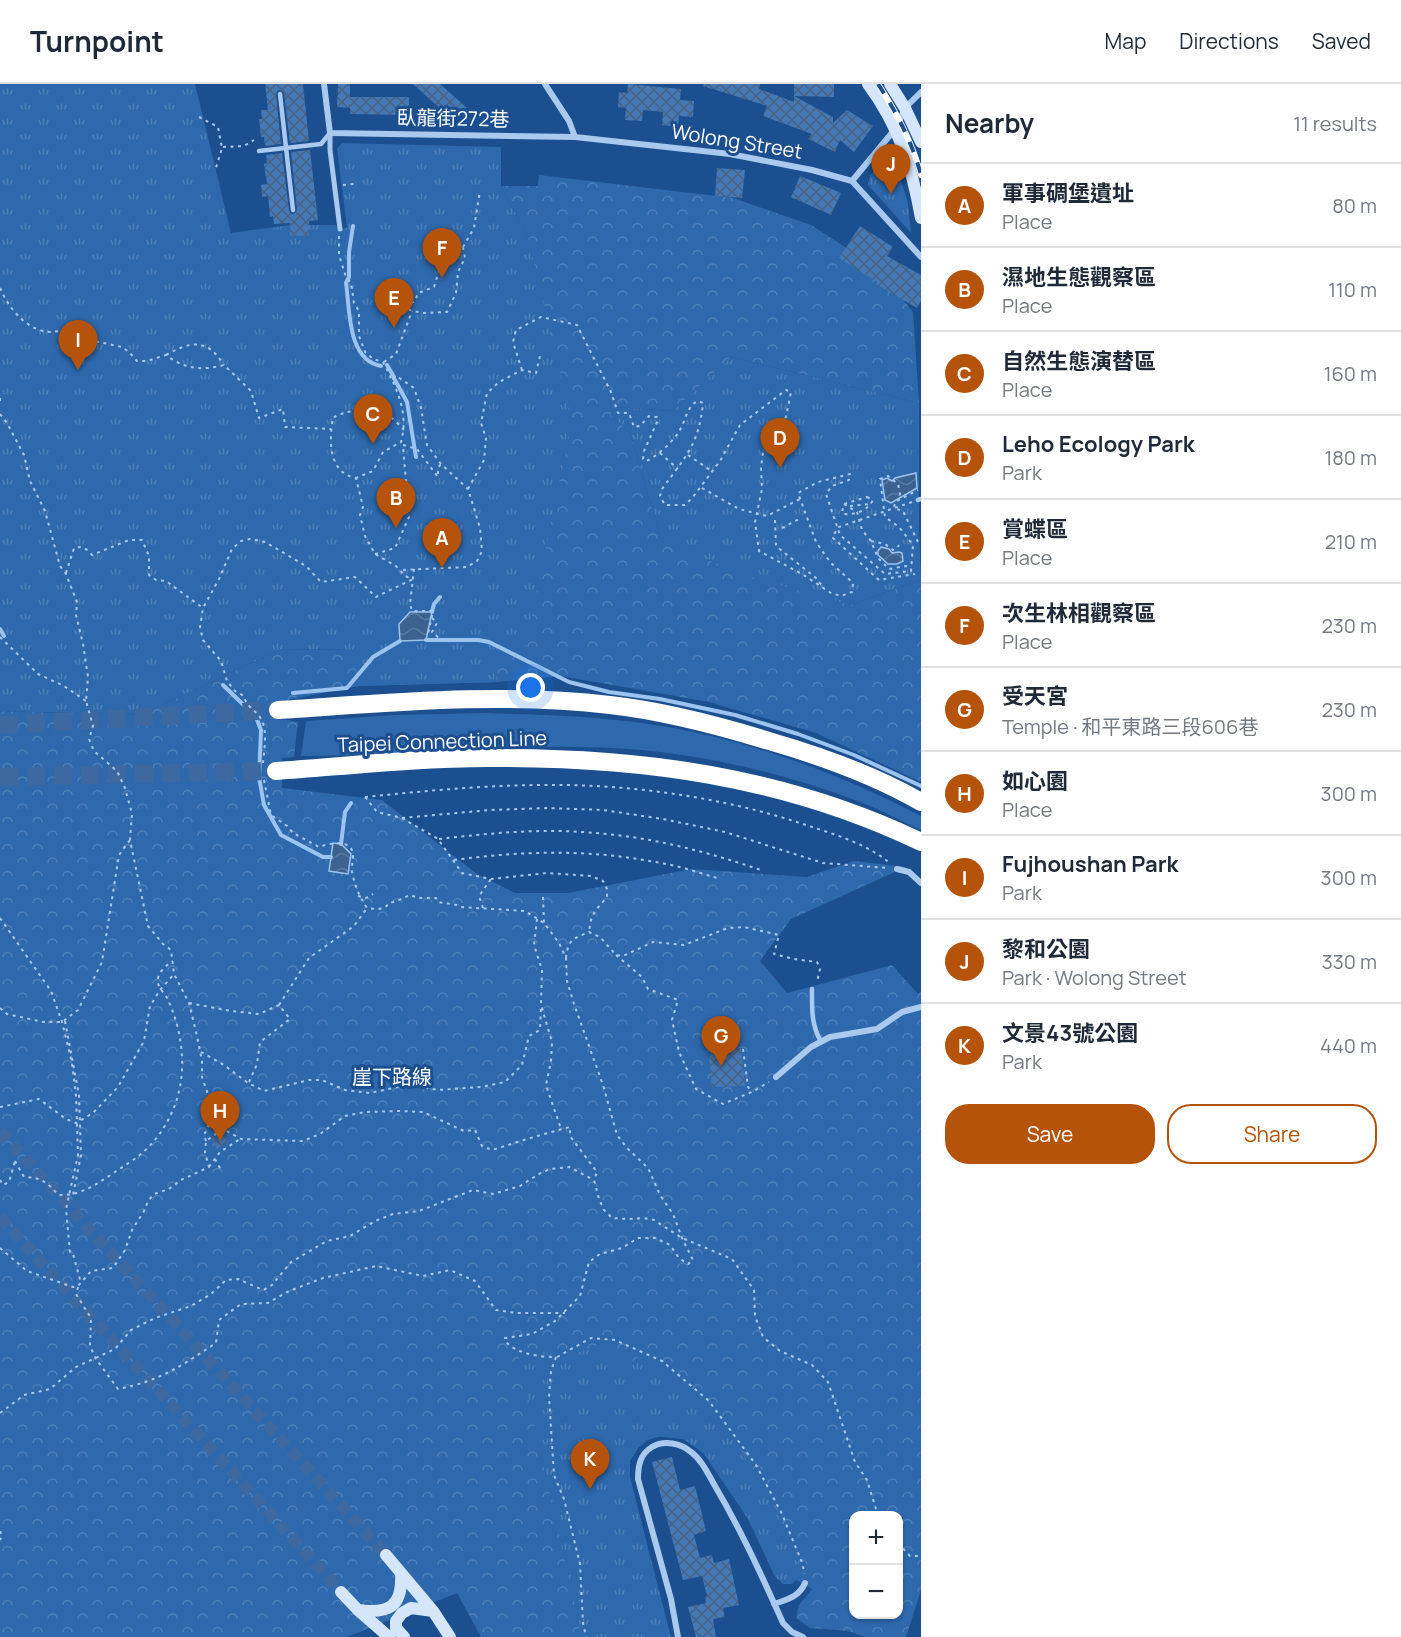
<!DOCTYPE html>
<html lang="en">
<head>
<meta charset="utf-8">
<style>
	body { margin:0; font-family:Manrope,"Noto Sans TC",sans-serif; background:#f6f6f7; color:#1f2937 }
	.controls { position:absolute; right:18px; bottom:18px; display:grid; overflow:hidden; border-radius:12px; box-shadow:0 2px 4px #0004 }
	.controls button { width:54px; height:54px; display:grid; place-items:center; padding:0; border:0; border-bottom:2px solid #e0e1e3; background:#fff; color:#1f2937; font:30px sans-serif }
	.you { position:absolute; left:531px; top:604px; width:21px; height:21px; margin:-15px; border:4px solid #fff; border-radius:50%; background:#1a73e8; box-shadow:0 0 0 9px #1a73e833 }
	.badge { display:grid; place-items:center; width:39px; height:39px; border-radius:50%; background:#b45309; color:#fff; font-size:20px; font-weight:700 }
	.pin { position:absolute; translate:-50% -50px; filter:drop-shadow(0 2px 3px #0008) }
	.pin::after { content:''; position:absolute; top:32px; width:21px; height:18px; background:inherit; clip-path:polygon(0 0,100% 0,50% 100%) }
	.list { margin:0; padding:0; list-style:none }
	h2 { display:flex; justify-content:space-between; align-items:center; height:78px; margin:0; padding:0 24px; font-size:26px }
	h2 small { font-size:20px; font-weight:400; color:#747a83 }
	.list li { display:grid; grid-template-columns:39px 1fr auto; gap:18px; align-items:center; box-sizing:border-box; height:84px; padding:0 24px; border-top:2px solid #e0e1e3 }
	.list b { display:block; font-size:22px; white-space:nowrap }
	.list p { margin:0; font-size:20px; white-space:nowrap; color:#747a83 }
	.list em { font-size:20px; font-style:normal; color:#747a83 }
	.actions { display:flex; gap:12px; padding:18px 24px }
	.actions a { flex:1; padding:14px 0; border:2px solid #b45309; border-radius:24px; text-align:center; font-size:21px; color:#b45309 }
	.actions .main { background:#b45309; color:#fff }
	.map { position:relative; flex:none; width:921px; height:1553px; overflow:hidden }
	header { display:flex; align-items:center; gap:36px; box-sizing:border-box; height:84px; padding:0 30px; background:#fff; border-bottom:2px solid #e0e1e3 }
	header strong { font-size:28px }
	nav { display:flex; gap:33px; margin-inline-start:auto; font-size:21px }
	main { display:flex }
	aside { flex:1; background:#fff }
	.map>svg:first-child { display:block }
	.grass { fill:#2e69ad }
	.forest { fill:url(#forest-crowns); fill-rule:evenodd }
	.park { fill:url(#park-tufts) }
	.water { fill:url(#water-waves); stroke:#9cc4f0; stroke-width:1.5 }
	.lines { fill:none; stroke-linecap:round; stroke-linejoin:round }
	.stream { stroke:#9cc4f0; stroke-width:4 }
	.building { fill:url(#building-cross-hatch) }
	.secondary-tunnel { stroke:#3d69a0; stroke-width:12; stroke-dasharray:12 6; stroke-linecap:butt }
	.motorway-tunnel { stroke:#3d69a0; stroke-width:18; stroke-dasharray:18 9; stroke-linecap:butt }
	.path { stroke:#a9c9ee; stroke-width:2; stroke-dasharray:3 4.5; stroke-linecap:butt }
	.service { stroke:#a9c9ee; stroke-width:4.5 }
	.pedestrian { stroke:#a9c9ee; stroke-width:5 }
	.minor { stroke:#a9c9ee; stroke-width:6 }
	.secondary { stroke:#d6e6fa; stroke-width:12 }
	.motorway { stroke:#fff; stroke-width:18 }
	.rail-casing { stroke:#fff; stroke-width:6 }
	.rail { stroke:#1b4f8f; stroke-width:4; stroke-dasharray:11; stroke-linecap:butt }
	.labels { text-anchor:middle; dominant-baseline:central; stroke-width:6; stroke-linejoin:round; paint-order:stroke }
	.street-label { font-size:20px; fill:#fff; stroke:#1b4f8f }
</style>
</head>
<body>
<header>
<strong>Turnpoint</strong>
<nav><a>Map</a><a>Directions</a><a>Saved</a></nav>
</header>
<main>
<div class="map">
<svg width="921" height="1553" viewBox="0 0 921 1553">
	<defs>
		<pattern id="forest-crowns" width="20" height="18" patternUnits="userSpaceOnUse" patternTransform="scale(1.5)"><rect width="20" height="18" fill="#2e69ad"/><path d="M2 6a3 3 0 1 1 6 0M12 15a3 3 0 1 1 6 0" fill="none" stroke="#4d80b9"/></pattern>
		<pattern id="park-tufts" width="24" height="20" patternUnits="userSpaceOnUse" patternTransform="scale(1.5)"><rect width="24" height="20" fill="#2e69ad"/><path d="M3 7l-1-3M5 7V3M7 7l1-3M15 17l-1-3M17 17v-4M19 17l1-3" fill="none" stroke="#4d80b9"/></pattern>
		<pattern id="water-waves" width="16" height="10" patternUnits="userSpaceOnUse" patternTransform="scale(1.5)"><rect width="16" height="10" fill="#3c6290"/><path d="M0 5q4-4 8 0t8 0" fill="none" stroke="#597aa1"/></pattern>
		<pattern id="building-cross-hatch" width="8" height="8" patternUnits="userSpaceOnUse" patternTransform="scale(1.5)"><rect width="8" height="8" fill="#4478b7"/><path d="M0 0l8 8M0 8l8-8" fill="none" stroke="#486282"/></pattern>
	</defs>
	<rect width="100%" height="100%" fill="#1b4f8f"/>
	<!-- grass -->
	<path class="grass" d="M485,629C540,631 594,632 649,640C743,654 837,688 921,732V746C899,736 877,724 855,716C768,684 676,664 583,663C489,661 395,672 301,672L306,637L395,631Z"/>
	<!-- forest -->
	<path class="forest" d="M539,91L733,114L811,141L876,183L913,228L919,319L731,273L673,327L615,323L611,331L630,349L662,458L851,521L921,496V698L816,649L709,618L561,592L497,598L359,602L277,618L281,635L298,638L294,673L282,674V704L382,716L477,790L515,809H568L691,785L807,793L854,777L906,783L791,835L760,877L787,909L892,881L918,910L921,908V1506L906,1553H865L848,1547L810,1544L796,1534L799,1521L812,1505L796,1496L791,1500H783L776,1493L744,1426L702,1367L683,1355L661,1352L648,1356L638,1364L630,1376L629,1389L648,1465L590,1553H481L457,1509L347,1553H0V627L141,631L281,565L524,569L528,153L501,102H538ZM854,1432H898V1530H854Z"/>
	<!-- park -->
	<path class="park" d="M0,0H195L231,149L290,141V152H308L309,141H336L337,145L347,144L337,65L342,59L501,63V102L528,153L572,338L524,569H498L497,598L359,602L353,566L281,565L141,631L0,627Z
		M881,77H895L908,119L911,149L868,101L870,92Z
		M731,273L919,319V444L921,496L851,521L748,492L662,458L630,349L611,331L614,323L673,327Z
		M516,1261L565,1273L599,1261L603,1268L631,1278L639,1273C663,1287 688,1300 706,1321C741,1360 767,1406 789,1454C792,1462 799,1474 799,1484C799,1490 796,1496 792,1500H785L775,1493L748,1435L704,1370L684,1355L654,1352L640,1361L630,1377V1394L671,1553H582Z"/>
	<!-- water -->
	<path class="water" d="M916,389L917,404L891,419L885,416L882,396L887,394L892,397L895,394Z
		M881,463L889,465L892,469L899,468L902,469L903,477L897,480H888L878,471V467Z
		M410,528H432L426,556L400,557L399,540Z
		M333,759L341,760L351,770L348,790L329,787Z"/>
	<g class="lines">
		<!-- stream -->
		<path class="stream" d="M353,142L349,168V193L346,199C350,225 347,276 381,282
			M387,281L394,293
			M395,296L407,318L416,373
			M432,528L434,520L440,513
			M0,545L4,552
			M426,556H478L489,558L569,598L609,608L660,615L735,631L798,650L854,671L921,702
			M223,601L256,633L261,646L259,693L264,721L281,751L323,773H331
			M293,609L347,604L373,573L400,557
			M341,760L345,728L351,719"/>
	</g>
	<!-- building -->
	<path class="building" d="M265,0H303L309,57L290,59L284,9L280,6L277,7L276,10L281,60L265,62L264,53H261L259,35H262L261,26H268Z
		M338,0H350V13H409V31L350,30V24L337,23Z
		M413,0H440L467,24L455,38Z
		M628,0L681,5L680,16L694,17L693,33L679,32L678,43L662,41L663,28L643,26L642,37L625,36L626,24L618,23L619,8L627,9Z
		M704,0H760L759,5L794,18V12L833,33V39L847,26L873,42L854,68L840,56L835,68L808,55L812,50L763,32L767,22L703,2Z
		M794,0H834V13L794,12Z
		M310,66L318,136L309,137V152H290V139L274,140L273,132L270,133L268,112L262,113L261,101L267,100L264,80L267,79L266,71L282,69L289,126L291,130H294L297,126L291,68Z
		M717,84L745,86L742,114L715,112Z
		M800,92L841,109L831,131L791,113Z
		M860,142L893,163L887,172L921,191V217L917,224L876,200L877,198L839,174Z
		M730,961L731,965L741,964L745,1002L712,1003L709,972H711L710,963Z
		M224,1050L228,1058L217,1065L212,1056Z
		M672,1373L680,1406L695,1402L706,1447L694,1451L700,1474L712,1471L714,1479L729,1475L739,1521L723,1524L725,1533L713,1535L716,1553H696L688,1523L706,1519L705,1513L707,1512L702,1492L683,1496L652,1378Z"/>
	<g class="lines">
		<!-- secondary-tunnel -->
		<path class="secondary-tunnel" d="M0,1047L386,1471
			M0,1133L341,1508"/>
		<!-- motorway-tunnel -->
		<path class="motorway-tunnel" d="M0,641L278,626
			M0,693L276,687"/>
		<!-- path -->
		<path class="path" d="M199,33L218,43L222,64L215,87
			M223,63L244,62L254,56
			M343,101L354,100
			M339,152V171L346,193L351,199L354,219L359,227V252L365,268L373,275L383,278C397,305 409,328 401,358L383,368L373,387L356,394
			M463,163L465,174L458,188L456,209L447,228L422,229L402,224L404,219L410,220L415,217L418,209L434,203C440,185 442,167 463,163Z
			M463,163L474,144L480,107
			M0,204C9,225 27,247 51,248C57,248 63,245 69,244L85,255L122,263L129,268L137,277H147L166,271C184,285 202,287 224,281L251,307L259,334L283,325L285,343L331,345
			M379,212L404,219
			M166,271C191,257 207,254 224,281
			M384,278L396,270L412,227
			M522,286L513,258L516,246L541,233L577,241L611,308L618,329H629L634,343L640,342L649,332L657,333L658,336L644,367L643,375L646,377C658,372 671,359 678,349C686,338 686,322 698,317L703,319C699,361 685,373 662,405L660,412L665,421H685L693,413L720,377L740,341L786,306L791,308L786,333L781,343L768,356L763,368L761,384L762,405L755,438L759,467L802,490L831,509L841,512L852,508L853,499L830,478L816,458L798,409L818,398L850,390L849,396L832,402L826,410L840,451L885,490L911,487L913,461L899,443L885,433L880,395L888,392L898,400L901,415
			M392,295L398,293L414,304L421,324L427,361L441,380L468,405L480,444L482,467L477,477L467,483L402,486
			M0,314V317
			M0,330L7,339L24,371L30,397L45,427L60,482L66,490L77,518L76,531L83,560L88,593L86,617L93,642L89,655L94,667L117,687L125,704L132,730L130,756L148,842L163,860L171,866L174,890L189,919L197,952L202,977V993L211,1019L217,1024L219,1029
			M404,346C399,341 392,333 386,330C373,323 344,326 333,334C329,356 328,389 356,394L363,423L360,431L365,452L375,470L396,482L405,492L413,495
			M403,361L417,365L438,393V384L441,380
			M660,369L678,385
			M688,371L713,388
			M702,404L739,425L767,432L800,415
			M468,405L484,376L486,354L481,339L487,309L499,298L522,286L536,289L540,272
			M867,413L873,416C867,427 856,431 843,430L842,428L844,420Z
			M912,418L839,443L832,453L879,496L915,490
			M844,420L857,428L862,446L871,457L878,474L889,485L906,482L911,484
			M850,422L871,420
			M775,436L776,462L816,494L823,503
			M782,444L799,435
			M871,457L885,460L893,466L896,465L899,461
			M918,458L903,427L894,424L895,418L918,406
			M375,470L395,464L409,433L403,362
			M414,485L410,520L412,527H433L428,550
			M66,489L74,464C83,462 86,464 92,471L129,456H142L149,472V491L156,496L166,497L203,524
			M432,534L437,539L432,548L439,554
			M0,553L38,590L64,602L86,617
			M263,679C264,666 268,647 261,635C256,626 246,623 244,612L235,607L227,597L221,577L203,556L200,543L203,524L219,495L232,465L241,457L250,455L265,458L306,482L321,498L355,493L376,513L413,495
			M264,696L271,731L287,742L293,749L319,763C330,759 354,754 353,773C353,779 351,783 352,788C355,802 359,812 367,824C376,825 384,827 389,819L397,817L410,811L419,814H436L438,818L457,821L461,823L525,827L544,839L559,859L566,874L567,897L574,920L603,1001L617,1051L627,1064L648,1084L660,1111L673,1130L682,1154L693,1176L688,1180L679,1174L670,1161L655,1154H638L622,1164L600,1170L589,1178L580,1212L555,1237L532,1250L505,1254L506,1258C517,1270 540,1273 556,1273L551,1287L549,1313L554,1391L564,1415L580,1480L583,1539L586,1553
			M365,713C425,707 485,701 546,701C632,700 727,714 809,742C837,751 869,761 891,780
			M365,713L377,728L402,734L438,755L462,789L491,795L547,789L591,792L603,797L607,805V813L595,827L591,836L589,848
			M402,734L490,726L548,724L603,726L663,735L725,748L823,779L888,784
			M439,755C491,749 543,744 595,749C652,753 707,768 761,786
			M454,776C521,767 588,765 655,778C676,781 697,788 717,794
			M358,812L366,814L373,810
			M543,813L544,839
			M483,824L479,812L491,795
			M0,834L51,907L62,938L72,979L76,1012L78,1071L66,1125L70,1169L73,1170L81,1199
			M537,835L534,861L542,886L541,921L552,958L551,977L546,1001L561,1045
			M616,871L642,893L648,905L678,916L672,936L679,968L696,1005L723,1020L754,1007L769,998
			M566,874C568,855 573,855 589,848L600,853L616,871L623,872L653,858L684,861L728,844L744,843L779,851L774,870L794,875L817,878L820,885L817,898
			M189,919L231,927L259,930L279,921
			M0,924L7,930L43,938H62L78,926L102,878L119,771L130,756
			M65,937L79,1011L81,1071L73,1111
			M743,965L748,1003L752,1008
			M201,968L224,981L248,999L264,1007L309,996H322L345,1006L370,1009L398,1003L416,1002L438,1006L481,1003L505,998L522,981L529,952L540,946L541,921
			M249,998L257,980L260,958L290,935L279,921L309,874L354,842L367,824
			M0,1023L39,1015L66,1035L76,1039L93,1029L118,1003L144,957L150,922L160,906L174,890
			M206,1057L204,1051L214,1030L219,1029
			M215,1075L221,1086
			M15,1077L24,1093C40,1093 48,1098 58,1111C79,1112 94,1102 112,1090C122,1083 133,1077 142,1069C166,1049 181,1016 182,985C183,961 178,939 169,918C166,909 156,904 158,894C160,886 167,881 173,877
			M209,1083L220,1068L240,1055
			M0,1096L3,1101L9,1098L15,1077
			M0,1164L27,1187L73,1203L78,1202L91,1187L113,1184L125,1166L132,1146L144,1127L148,1117L154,1110L169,1105L181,1096L209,1083L205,1069L206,1057L223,1045L241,1055L303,1057L320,1050L345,1032L365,1028L400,1027L423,1028L464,1047L475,1046L482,1062L492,1066L537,1052L570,1043V1052L597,1088L594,1096L599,1115L604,1126L612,1134L628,1135L643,1134L654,1136L682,1154L732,1175L754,1206L755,1232L763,1253L780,1267L812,1281L828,1298L855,1378L867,1396L876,1425L883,1432
			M78,1203L76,1210L91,1234L90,1262L96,1275L118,1305C160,1297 181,1282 216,1259L219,1236L241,1220L268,1219L289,1207L323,1194L376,1182L423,1192L450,1186L475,1197L496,1226L516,1229H565
			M557,1273L591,1254L615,1256L662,1277L709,1317L756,1381L782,1430L803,1481L804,1490
			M0,1329L24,1311L50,1305L76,1283L115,1265L131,1246L155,1234L191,1222L211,1210L226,1196L238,1195L263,1206L272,1201L291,1178L327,1157L350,1152L375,1137L393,1130L419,1127L473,1106L493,1110L520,1102L539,1090L550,1085L569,1083L594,1096
			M0,1447L2,1452L0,1456
			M898,1459L910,1472H921"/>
		<!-- service -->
		<path class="service" d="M280,10L293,126
			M259,67L321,60L330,49
			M918,416L921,415
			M812,905C812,925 811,940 821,958"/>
		<!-- pedestrian -->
		<path class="pedestrian" d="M330,49V66L340,145"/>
		<!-- minor -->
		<path class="minor" d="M324,0L330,49L575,53
			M545,0L569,37L575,53L730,70L812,86L852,97L921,173
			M852,97L896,44L905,24L921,8
			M897,785L909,788L921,799
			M776,993L811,963L830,953L877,945L902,928L921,923
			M774,1520C788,1515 799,1513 805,1499
			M678,1553L671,1515L638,1395C638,1382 640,1370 652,1363C664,1356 681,1359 691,1368C702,1376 708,1390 715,1402C741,1446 762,1492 783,1539L792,1548L803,1553"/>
		<!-- secondary -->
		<path class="secondary" d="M868,0C899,42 912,83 921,134
			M890,0L905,24L921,58
			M386,1471L433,1527L450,1553
			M341,1508L358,1526L389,1553
			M358,1526C389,1530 403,1523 401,1489
			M404,1553L396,1544V1537L402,1529L411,1524L433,1527"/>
		<!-- motorway -->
		<path class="motorway" d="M278,626C388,619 500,608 610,621C664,627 717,641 769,657C821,672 874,691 921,718
			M276,687C346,682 418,674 489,674C640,673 783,692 921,758"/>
		<defs>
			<path id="rail" d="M878,0C897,29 912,58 921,91"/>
		</defs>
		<!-- rail casing -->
		<use href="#rail" class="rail-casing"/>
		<!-- rail -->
		<use href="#rail" class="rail"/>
	</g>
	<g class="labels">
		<!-- street labels -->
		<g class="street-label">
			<text transform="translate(453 34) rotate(1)">臥龍街272巷</text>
			<text transform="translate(737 57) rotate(9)">Wolong Street</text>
			<text transform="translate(442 657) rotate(-2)">Taipei Connection Line</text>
			<text x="392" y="992">崖下路線</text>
		</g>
	</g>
</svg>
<div class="controls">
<button>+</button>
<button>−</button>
</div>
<div class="you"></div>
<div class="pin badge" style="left:442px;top:484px">A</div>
<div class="pin badge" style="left:396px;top:444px">B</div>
<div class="pin badge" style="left:373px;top:360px">C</div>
<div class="pin badge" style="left:780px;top:384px">D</div>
<div class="pin badge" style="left:394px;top:244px">E</div>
<div class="pin badge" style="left:442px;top:194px">F</div>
<div class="pin badge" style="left:721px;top:982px">G</div>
<div class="pin badge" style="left:220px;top:1057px">H</div>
<div class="pin badge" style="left:78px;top:286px">I</div>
<div class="pin badge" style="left:891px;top:110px">J</div>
<div class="pin badge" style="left:590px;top:1405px">K</div>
</div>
<aside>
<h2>Nearby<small>11 results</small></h2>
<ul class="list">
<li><span class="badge">A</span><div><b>軍事碉堡遺址</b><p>Place</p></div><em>80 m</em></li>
<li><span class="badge">B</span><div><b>濕地生態觀察區</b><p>Place</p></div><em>110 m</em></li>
<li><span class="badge">C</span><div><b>自然生態演替區</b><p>Place</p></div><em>160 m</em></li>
<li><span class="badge">D</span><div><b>Leho Ecology Park</b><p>Park</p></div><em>180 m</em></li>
<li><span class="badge">E</span><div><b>賞蝶區</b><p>Place</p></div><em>210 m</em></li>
<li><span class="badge">F</span><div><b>次生林相觀察區</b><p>Place</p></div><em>230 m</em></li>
<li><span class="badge">G</span><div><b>受天宮</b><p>Temple · 和平東路三段606巷</p></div><em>230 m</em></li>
<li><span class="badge">H</span><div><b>如心園</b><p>Place</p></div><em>300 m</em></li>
<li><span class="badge">I</span><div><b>Fujhoushan Park</b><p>Park</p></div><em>300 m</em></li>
<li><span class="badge">J</span><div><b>黎和公園</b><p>Park · Wolong Street</p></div><em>330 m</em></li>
<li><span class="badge">K</span><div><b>文景43號公園</b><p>Park</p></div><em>440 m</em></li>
</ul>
<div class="actions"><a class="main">Save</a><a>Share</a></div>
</aside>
</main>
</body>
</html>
